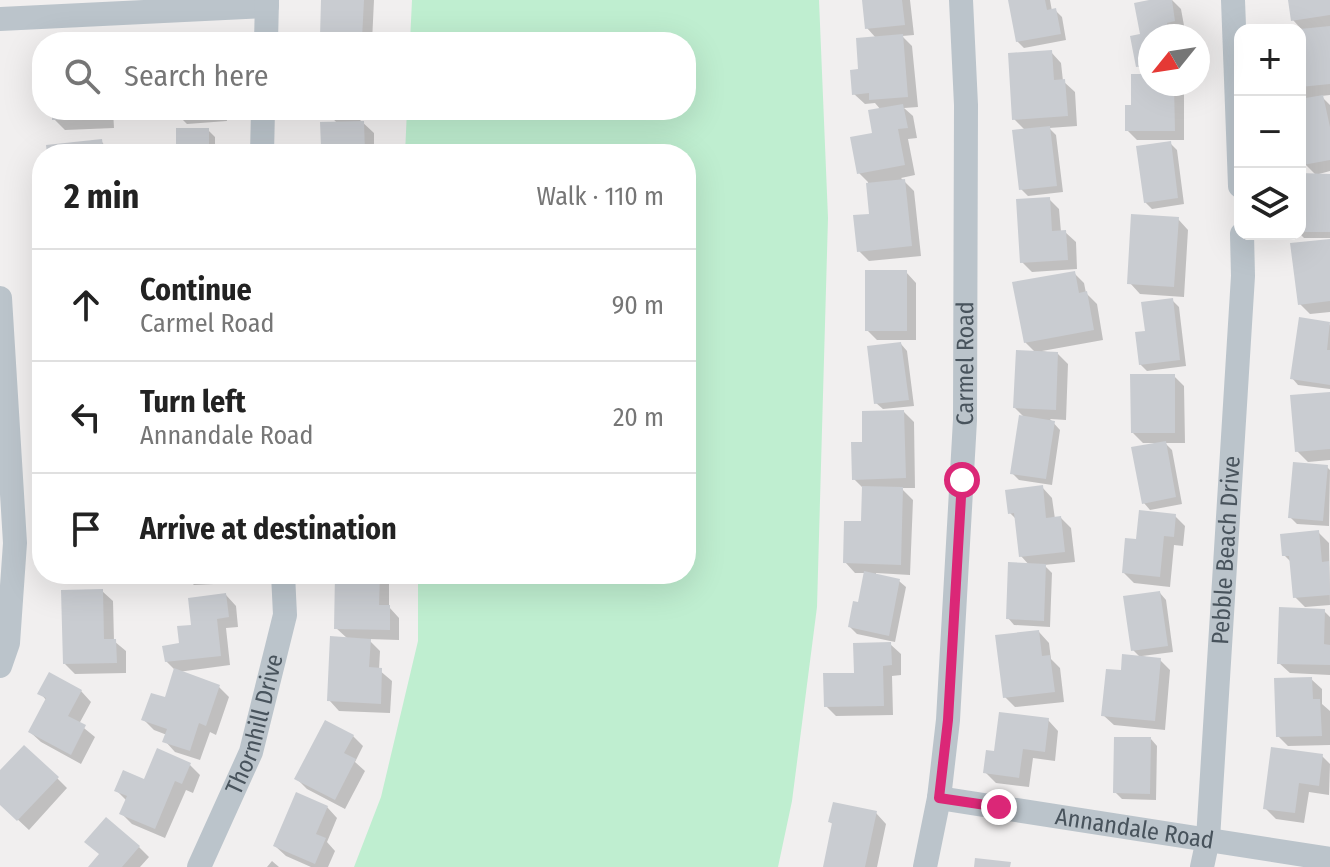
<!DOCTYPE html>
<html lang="en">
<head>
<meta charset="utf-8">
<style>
	body { margin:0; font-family:"Fira Sans Condensed",sans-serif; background:#f6f6f6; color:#222 }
	.controls { position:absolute; right:24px; top:24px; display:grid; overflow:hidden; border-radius:16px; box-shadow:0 8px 32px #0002 }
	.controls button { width:72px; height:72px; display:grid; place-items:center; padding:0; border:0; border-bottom:2px solid #e0e0e0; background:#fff; color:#222; font:40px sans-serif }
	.compass { position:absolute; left:1138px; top:24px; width:72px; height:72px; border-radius:50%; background:#fff; box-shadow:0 8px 32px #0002; rotate:240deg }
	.stop { position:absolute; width:24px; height:24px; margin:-18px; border:6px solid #db2777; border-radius:50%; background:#fff }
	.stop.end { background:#db2777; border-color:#fff; box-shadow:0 2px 8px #0008 }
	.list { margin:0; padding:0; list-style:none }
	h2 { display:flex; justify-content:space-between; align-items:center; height:104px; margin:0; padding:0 32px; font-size:34px }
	h2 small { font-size:26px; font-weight:400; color:#767676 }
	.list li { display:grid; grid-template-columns:52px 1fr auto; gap:24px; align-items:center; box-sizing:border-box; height:112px; padding:0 32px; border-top:2px solid #e0e0e0 }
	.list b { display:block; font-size:30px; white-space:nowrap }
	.list p { margin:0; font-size:26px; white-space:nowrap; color:#767676 }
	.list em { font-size:26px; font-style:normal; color:#767676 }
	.icon { flex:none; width:44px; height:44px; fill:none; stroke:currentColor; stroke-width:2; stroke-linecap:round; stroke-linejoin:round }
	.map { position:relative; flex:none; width:1330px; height:867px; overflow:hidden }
	.search { position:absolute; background:#fff; box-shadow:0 8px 32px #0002; left:32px; top:32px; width:664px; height:88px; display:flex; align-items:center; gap:20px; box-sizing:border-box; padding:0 28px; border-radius:32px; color:#767676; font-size:30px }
	.panel { position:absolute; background:#fff; box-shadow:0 8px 32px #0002; left:32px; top:144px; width:664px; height:440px; border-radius:32px }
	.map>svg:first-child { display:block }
	.green { fill:#bfeed0 }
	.shadow { fill:#0003 }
	.building { fill:#c9ccd1 }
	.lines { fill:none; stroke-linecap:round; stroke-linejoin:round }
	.minor { stroke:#bbc4cb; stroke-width:24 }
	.route { stroke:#db2777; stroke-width:10 }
	.labels { text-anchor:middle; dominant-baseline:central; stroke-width:6; stroke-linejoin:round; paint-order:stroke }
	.street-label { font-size:24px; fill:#48535c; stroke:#fff }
</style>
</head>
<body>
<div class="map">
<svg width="1330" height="867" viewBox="0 0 1330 867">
	<rect width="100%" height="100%" fill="#f1efef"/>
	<!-- green -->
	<path class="green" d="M412,0H819L828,218L817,607L792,801L778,867H354L381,797L418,641V574H686V154H405L407,110H686V42H410Z"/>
	<!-- shadow -->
	<path class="shadow" d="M323,0H374L372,42H328L322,36Z
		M864,0H910L914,35L902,36L912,46L918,107L904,108L913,116L917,138L908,139L915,175L901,178L914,191L921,256L869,261L859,251L871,216L868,182L859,173L881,110L875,103L865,104L854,94L861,71L876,38L867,28Z
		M1010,0H1050L1052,11H1056L1062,17L1066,40L1024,48L1017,41Z
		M1161,0H1172L1181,9L1185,31L1176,33L1177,36H1150V84H1181L1184,86V140H1137L1127,130L1133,107L1147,76L1138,66L1142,35Z
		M1290,0H1330V95L1321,96L1330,105V171L1319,174L1330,176V238H1304L1300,234V175L1317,176L1305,164L1300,137V101L1306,100L1300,94V31H1303L1293,20Z
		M1051,52L1061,63L1063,81L1075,92L1077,126L1049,128L1056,135L1063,192L1028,196L1021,189L1026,131L1014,119Z
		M54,110H113L114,128L65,130L54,119Z
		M176,110H226L227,121L187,124L177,114Z
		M325,110H374V120H360L374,133V154H312L323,148L337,123Z
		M208,130L215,137V154H178Z
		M101,141L112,154H49Z
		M1170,143L1177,150L1184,204L1152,209L1145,202Z
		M1049,199L1059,209L1061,232H1065L1076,242L1077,269L1032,272L1022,262Z
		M1178,219L1188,230L1184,297L1140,294L1130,283Z
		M1330,241V312L1310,314L1300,304Z
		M906,272L916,283V340H877L867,330Z
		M1074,273L1084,283L1086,293L1097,304L1103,340L1042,351L1058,354L1068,364L1066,420L1050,419L1060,430L1052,485L1019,480L1012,473L1026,419L1015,408L1036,353L1025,342Z
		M1172,300L1179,307L1186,366L1147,371L1140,364L1147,333Z
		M1330,324V389L1298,385L1292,378Z
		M901,344L907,351L914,406L883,409L876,403Z
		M1174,376L1184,386L1185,443H1165L1172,450L1182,504L1150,510L1144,503L1154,443H1143L1133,433Z
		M1330,394V460L1308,462L1297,451Z
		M904,412L914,422L915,488H901L913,500L910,575L876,573V576L899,581L906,587L895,642L857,634L850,627L860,604L866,573H855L845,562L863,524L864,489L854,479L864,444Z
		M1327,467L1330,470L1329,526L1297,524L1290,517Z
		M1042,487L1052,498L1055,519L1061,518L1071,528L1075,562L1044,565L1052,573L1050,627L1014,625L1008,618L1030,566L1021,556L1017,520L1010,513Z
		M1175,516L1185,526L1183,546L1174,545L1170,587L1134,583L1124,573L1138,541Z
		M1318,532L1329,543L1330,605L1305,607L1295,597L1292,563L1284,555Z
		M70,574H115V581L78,583Z
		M183,574H233L234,583L194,585Z
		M337,574H380L389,583V607L399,618V640L368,639L380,651L379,670L392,681L390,713L339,711L329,700L348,639L336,628Z
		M102,591L113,601L114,641L126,651V673L75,674L65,664Z
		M1160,593L1166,600L1173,652L1142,656L1160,660L1170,670L1165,730L1114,725L1103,715L1122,672L1141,658L1133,650Z
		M226,595L236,606L238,627L226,628L230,665L178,672L219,687L229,697L216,735L210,732L200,760L175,752L165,741L167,735L154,730L144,720L166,700L176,671L166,661L182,645L194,626Z
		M1324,611L1330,617V675L1290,673L1279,663Z
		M1039,632L1049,643L1051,659L1060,668L1064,702L1015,707L1005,697Z
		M890,644L901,654V675L892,676L893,715L836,716L826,706Z
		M1311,679L1322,689V704L1330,711V745L1288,746L1278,736Z
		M81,691L91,702L79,724L95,737L81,764L41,742L30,732L47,701L40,693Z
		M1048,720L1058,731L1055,761L1033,758L1029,787L996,783L985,772L996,753Z
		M353,736L363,746L355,762L365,771L345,809L307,789L297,779Z
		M1151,739L1157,746L1156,800L1122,799L1115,792Z
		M1322,756L1330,764L1329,795L1309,792L1304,823L1276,819L1265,808Z
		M190,765L200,775L193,793L186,790L165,838L132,824L121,813L127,801L116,790Z
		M0,773L57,778L67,788L29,830L0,803Z
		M327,807L337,818L327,842L335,851L328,867H311L286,856L275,846Z
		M876,813L886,824L877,867H825L834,825L830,822Z
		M139,847L149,857L140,867H91Z
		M272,861L279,867H267Z"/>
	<!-- building -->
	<path class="building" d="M321,0H364L362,39L320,37Z
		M862,0H902L905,25L865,29Z
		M1008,0H1045L1047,10L1056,8L1061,34L1016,42Z
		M1149,0H1172L1175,21L1167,23L1169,36H1150V65L1136,67L1130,36L1140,34L1134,3Z
		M1288,0H1330V15L1291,21Z
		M1330,26V84L1300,87V29Z
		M903,34L908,97L869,100V93L852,95L850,70L858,69L856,38Z
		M1052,50L1054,80L1065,79L1068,116L1012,120L1008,53Z
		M1131,74H1150V84H1174L1175,131H1125V105H1131Z
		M1323,95L1330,127V160L1303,165L1300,148V99Z
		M903,104L908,128L898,129L905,165L857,174L850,137L872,133L868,110Z
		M52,110H104L105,118L52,120Z
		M174,110H205L206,112L175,115Z
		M364,121L365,154H310L309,147H321L320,122Z
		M1050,126L1057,186L1019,190L1012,130Z
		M176,128H209V154H176Z
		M102,139L104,154H47L46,145Z
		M1171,141L1178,198L1144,203L1136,146Z
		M1300,173L1330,174V232H1300Z
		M905,179L912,246L857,252L853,215L869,214L866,183Z
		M1050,197L1052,231L1066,230L1068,260L1020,263L1016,199Z
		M1131,214L1179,217L1174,287L1127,284Z
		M1330,239V301L1298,305L1290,243Z
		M865,270H907V331H865Z
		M1075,271L1079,293L1087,291L1094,330L1024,343L1012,282Z
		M1173,298L1180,360L1139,365L1135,332L1145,331L1141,302Z
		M1299,317L1330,322L1327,350H1330V385L1290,379Z
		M901,342L909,400L874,404L867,346Z
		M1016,350L1058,352L1056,410L1013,408Z
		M1130,374H1175V433H1131Z
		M1330,392V449L1295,452L1290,395Z
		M904,410L906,478L852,480L851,442H862V411Z
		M1019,415L1055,421L1046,479L1010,474Z
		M1166,441L1176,497L1142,504L1131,447Z
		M1293,462L1328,465L1323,521L1288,518Z
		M1043,485L1046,518L1061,516L1065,552L1019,557L1014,513L1008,514L1005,490Z
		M862,486L903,487L901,565L843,563L844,521H861Z
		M1139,510L1176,514L1174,537L1164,536L1160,577L1122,573L1125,538L1136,539Z
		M1319,530L1322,562L1329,561L1330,595L1293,598L1289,556H1282L1280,534Z
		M1008,562L1046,564L1044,621L1006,619Z
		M864,571L900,579L889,636L848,627L853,601L858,602Z
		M335,574H380L379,605H390V630L334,629Z
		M103,589L104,639H116L117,663L63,664L61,590Z
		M1160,591L1168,646L1131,651L1123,596Z
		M226,593L229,617L217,619L221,656L165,662L162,646L179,643L177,626L191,625L188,598Z
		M1279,607L1325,609L1324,644L1330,645V665L1277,664Z
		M1039,630L1042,656L1050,655L1055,692L1003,698L995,635Z
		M330,636L371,639L369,667L382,668L381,704L327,701Z
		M891,642L892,665L883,666L884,706L824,707L823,673H854L853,643Z
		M1122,654L1161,658L1155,721L1101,716L1106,669L1121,670Z
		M174,668L220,685L206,726L199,723L190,751L162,742L167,729L141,720L151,693L165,697Z
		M49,672L82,690L68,716L86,725L71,755L28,732L46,698L37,694Z
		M1312,677L1313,699H1320L1322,736L1276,737L1274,678Z
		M999,712L1049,718L1045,752L1023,749L1019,778L983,773L986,750L994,751Z
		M325,720L354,735L344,753L356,759L335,800L294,779Z
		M1114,737H1151L1150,794L1113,793Z
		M24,745L59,777L17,821L0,805V770Z
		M1271,747L1323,754L1319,786L1299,783L1295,813L1263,809Z
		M157,748L191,763L182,784L175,781L155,829L119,814L127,796L114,791L123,770L144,779Z
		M296,792L328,806L316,834L326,838L315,864L273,846Z
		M833,802L877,811L865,867H823L832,823L828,822Z
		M106,817L140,846L122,867H88L99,854L84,842Z
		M975,858L1011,862L1010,867H974Z"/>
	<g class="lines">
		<!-- minor -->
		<g class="minor">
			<path d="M1233,0L1240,186"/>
			<path d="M0,19L267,6"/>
			<path d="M266,42L267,0"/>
			<path d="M262,154L263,110"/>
			<path d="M0,298L15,543L8,643L0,666"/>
			<path id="s1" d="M939,798L1330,859"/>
			<path id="s2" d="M199,867L251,752L285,615L283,574"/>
			<path id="s3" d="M925,867L939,798L948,720L965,420L966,105L961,0"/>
			<path id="s4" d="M1202,867L1208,839L1243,276L1242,234"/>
		</g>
	</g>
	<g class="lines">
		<!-- route -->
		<path class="route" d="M962,480L948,720L939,798L999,807"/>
	</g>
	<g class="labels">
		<!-- street labels -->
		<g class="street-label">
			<text stroke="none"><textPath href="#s3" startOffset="506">Carmel Road</textPath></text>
			<text stroke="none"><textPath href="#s4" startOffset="318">Pebble Beach Drive</textPath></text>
			<text stroke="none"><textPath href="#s2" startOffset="154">Thornhill Drive</textPath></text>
			<text stroke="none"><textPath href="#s1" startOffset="198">Annandale Road</textPath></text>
		</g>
	</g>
</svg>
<div class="controls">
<button>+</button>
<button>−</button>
<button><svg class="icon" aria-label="layers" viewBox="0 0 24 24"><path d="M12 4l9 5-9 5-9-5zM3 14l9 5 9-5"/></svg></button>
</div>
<svg class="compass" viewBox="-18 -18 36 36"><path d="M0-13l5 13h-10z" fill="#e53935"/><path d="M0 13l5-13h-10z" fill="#767676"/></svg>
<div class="stop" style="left:962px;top:480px"></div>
<div class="stop end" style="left:999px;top:807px"></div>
<div class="search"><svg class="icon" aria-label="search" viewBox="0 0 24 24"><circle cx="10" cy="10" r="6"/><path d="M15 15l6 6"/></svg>Search here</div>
<section class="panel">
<h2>2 min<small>Walk · 110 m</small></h2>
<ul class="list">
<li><svg class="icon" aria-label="ahead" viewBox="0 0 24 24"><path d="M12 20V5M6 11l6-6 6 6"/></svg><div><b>Continue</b><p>Carmel Road</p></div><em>90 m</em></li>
<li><svg class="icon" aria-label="left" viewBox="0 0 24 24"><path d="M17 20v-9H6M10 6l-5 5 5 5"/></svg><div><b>Turn left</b><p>Annandale Road</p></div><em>20 m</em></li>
<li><svg class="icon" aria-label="arrive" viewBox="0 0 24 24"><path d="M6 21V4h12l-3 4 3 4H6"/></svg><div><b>Arrive at destination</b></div></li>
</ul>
</section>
</div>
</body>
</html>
